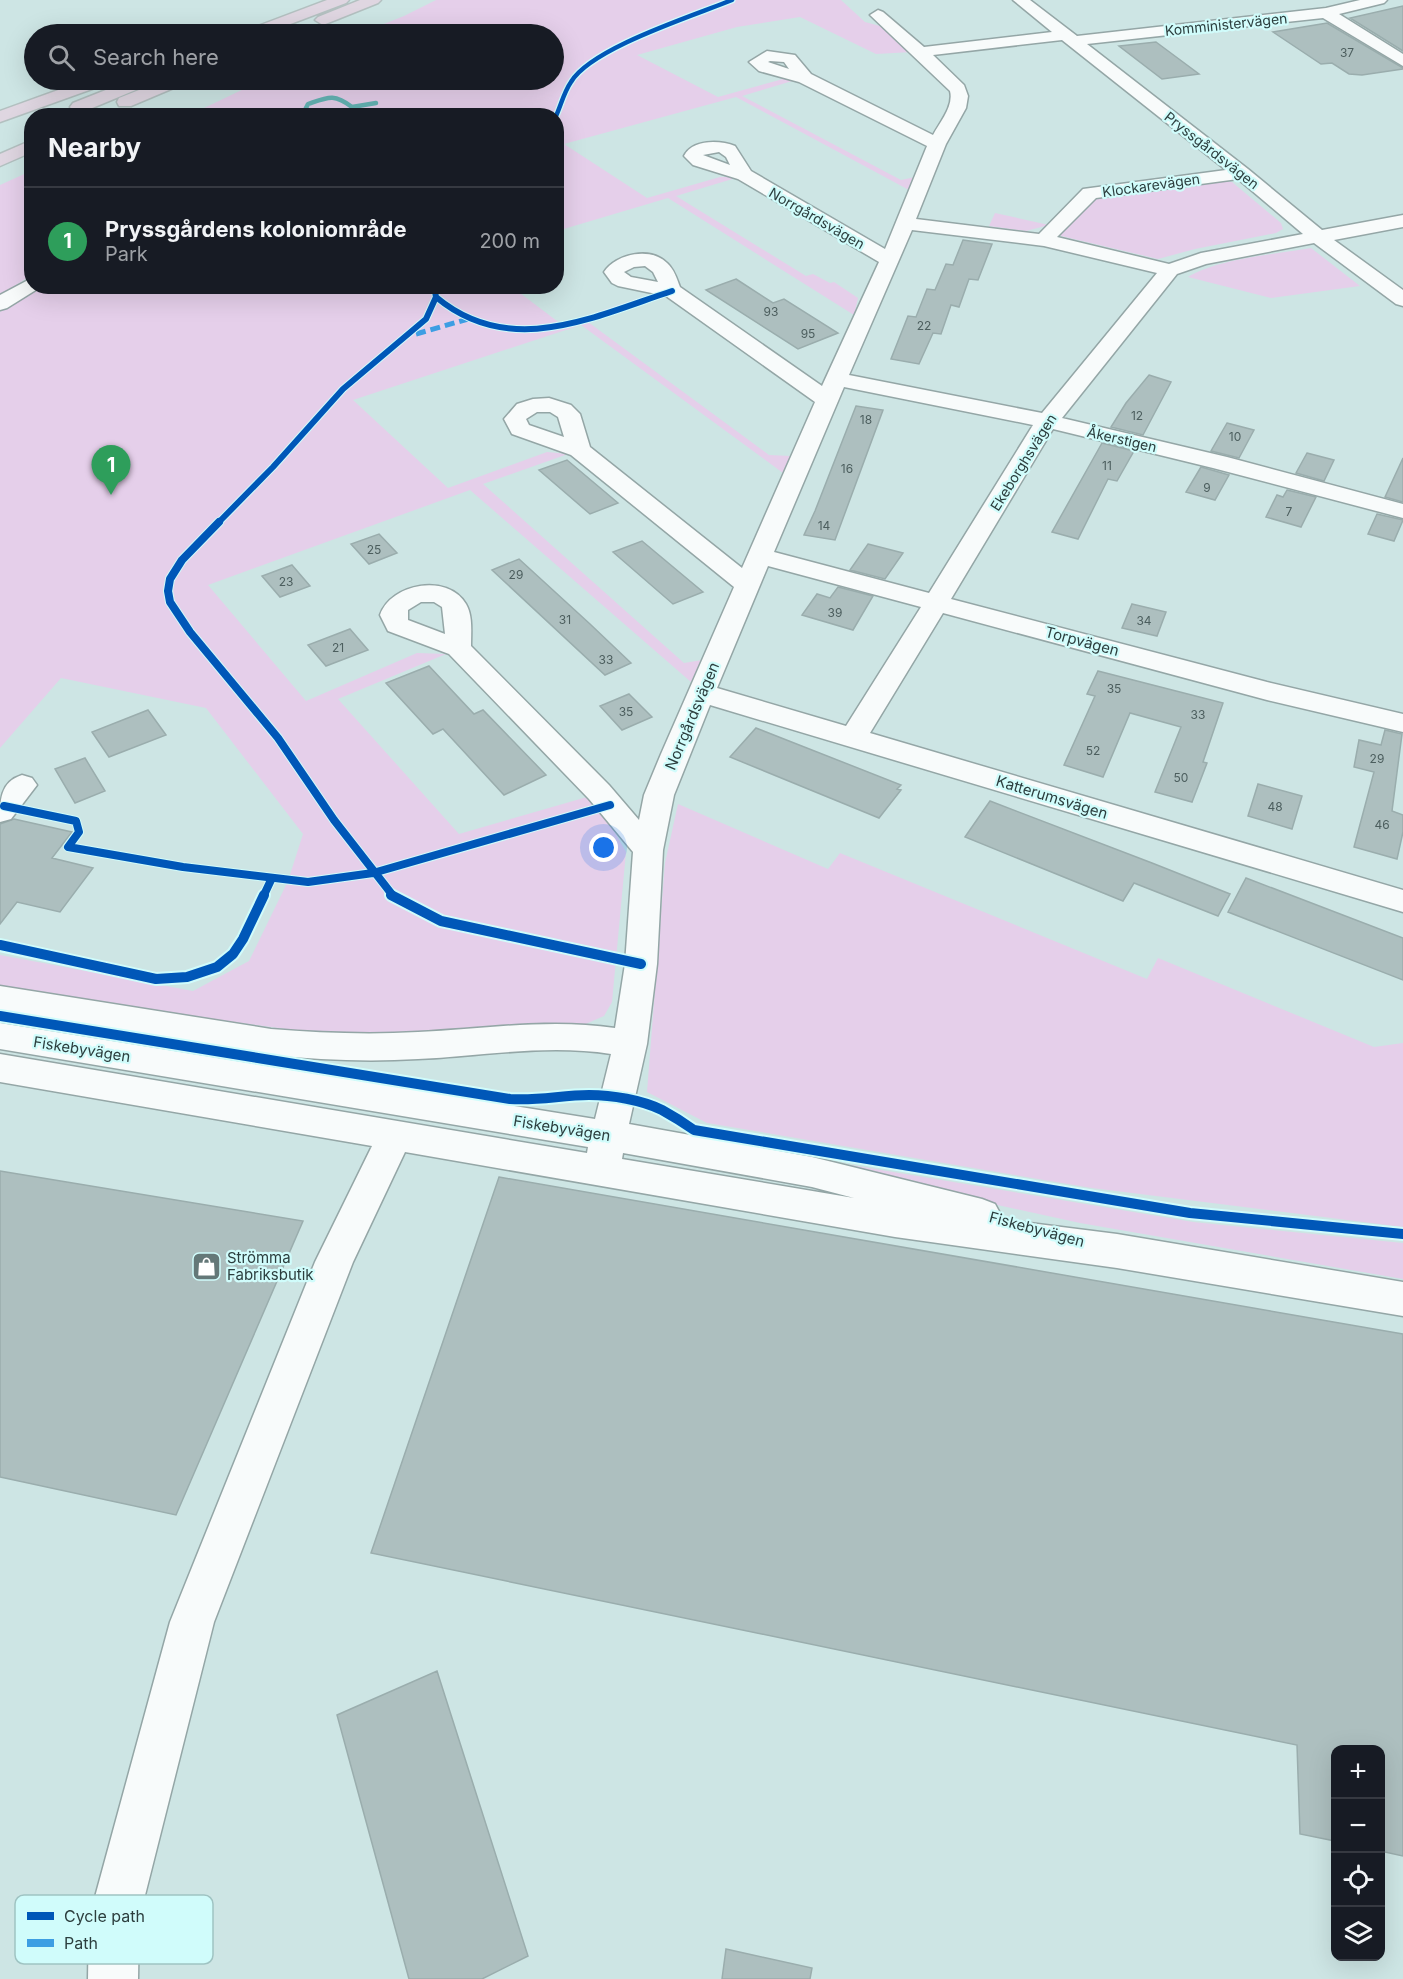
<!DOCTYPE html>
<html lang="en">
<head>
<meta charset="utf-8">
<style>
	body { margin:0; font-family:Inter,sans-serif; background:#20242c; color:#f1f3f6 }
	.controls { position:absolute; right:18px; bottom:18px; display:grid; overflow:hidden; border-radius:12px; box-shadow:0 6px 24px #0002 }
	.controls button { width:54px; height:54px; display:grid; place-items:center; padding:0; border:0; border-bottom:2px solid #363941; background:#171b24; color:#f1f3f6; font:30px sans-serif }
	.you { position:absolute; left:604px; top:848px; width:21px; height:21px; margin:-15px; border:4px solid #fff; border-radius:50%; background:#1a73e8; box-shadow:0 0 0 9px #1a73e833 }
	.badge { display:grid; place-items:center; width:39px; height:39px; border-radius:50%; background:#647878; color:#fff; font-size:20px; font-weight:700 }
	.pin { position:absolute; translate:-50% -50px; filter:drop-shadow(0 2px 3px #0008) }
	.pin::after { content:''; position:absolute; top:32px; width:21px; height:18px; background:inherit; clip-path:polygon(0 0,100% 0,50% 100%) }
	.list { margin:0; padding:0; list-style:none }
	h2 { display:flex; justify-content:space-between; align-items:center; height:78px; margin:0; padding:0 24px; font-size:26px }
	h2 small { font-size:20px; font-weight:400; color:#9ea1a6 }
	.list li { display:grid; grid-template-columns:39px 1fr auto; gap:18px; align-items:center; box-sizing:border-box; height:108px; padding:0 24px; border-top:2px solid #363941 }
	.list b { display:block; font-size:22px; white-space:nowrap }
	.list p { margin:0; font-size:20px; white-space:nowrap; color:#9ea1a6 }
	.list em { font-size:20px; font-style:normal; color:#9ea1a6 }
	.icon { flex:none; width:33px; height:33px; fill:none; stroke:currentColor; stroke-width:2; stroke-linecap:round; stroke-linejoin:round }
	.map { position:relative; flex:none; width:1403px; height:1979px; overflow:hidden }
	.search { position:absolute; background:#171b24; box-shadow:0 6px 24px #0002; left:24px; top:24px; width:540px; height:66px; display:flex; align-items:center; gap:15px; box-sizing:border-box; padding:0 21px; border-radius:33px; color:#9ea1a6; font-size:22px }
	.panel { position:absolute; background:#171b24; box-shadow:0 6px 24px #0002; left:24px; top:108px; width:540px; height:186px; border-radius:24px }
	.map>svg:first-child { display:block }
	.green { fill:#e5cfea }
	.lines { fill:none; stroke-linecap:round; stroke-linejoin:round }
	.stream { stroke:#64b4b4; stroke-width:4.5 }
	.building { fill:#adbfbf; stroke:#9aadad; stroke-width:1.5 }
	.minor-casing { stroke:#94a6a6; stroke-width:3 }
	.highway-casing { stroke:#b3c0c0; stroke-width:3 }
	.minor { fill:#f8fbfb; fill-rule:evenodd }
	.highway { fill:#dfd6e1; fill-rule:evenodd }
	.quiet { stroke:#3d9ee3; stroke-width:5; stroke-dasharray:10 5; stroke-linecap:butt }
	.cycleway-far3-casing { stroke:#d0fcfb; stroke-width:7 }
	.cycleway-far2-casing { stroke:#d0fcfb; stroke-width:8 }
	.cycleway-far1-casing { stroke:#d0fcfb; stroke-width:10 }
	.cycleway-casing { stroke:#d0fcfb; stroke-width:14 }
	.cycleway-far3 { stroke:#0057b8; stroke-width:4.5 }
	.cycleway-far2 { stroke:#0057b8; stroke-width:6 }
	.cycleway-far1 { stroke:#0057b8; stroke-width:8 }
	.cycleway { stroke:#0057b8; stroke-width:10 }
	.labels { text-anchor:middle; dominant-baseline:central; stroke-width:4.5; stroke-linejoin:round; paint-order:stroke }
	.number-label { font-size:12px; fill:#4c5e5e }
	.far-street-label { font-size:14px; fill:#2c3e3e; stroke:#d0fcfb }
	.street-label { font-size:15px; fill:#2c3e3e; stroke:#d0fcfb }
	.poi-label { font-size:15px; fill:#2c3e3e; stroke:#d0fcfb; text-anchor:start }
	.key { fill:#d0fcfb; stroke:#9fc3c2; stroke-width:1.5 }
	.key-label { font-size:16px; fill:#2c3e3e }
</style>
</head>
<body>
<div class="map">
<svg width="1403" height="1979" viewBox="0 0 1403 1979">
	<rect width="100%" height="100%" fill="#cde5e4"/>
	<!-- green -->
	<path class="green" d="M436,0H841L865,22L880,26L912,52L876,54L800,17L737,27L637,55L718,97L783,79H799L742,96L901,180L915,177L909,190L736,97L564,144L647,198L720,177H739L676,196L806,276L813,274L830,283L834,282L858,298L854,315L668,198L557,231L556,116H181L200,110L248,87L257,80H554V34H359L404,16Z
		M31,171V275L0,296V185Z
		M1213,180L1232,182L1281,223L1283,229L1276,233L1195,249L1158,259L1061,236L1060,231L1091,198Z
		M995,213L1049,225L1026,231L989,226Z
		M1311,248L1360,286L1271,298L1188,277C1217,259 1276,254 1311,248Z
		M40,286L512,287L561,324L642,297H666L588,322L769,455L791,456L783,473L581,325L353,400L448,488L547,452L568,454L483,484L684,663L702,660L691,682L470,490L208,585L306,701L417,653L446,654L338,699L459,834L587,797L613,829L626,852L612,1002L604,1016L581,1026L415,1036L324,1034L218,1020L0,986V955L193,991L249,961L288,881L303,834L206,708L61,678L0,748V312Z
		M678,804L828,869L840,853L1147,979L1158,958L1374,1047L1403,1043V1227L1092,1188L707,1123L647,1092L665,863Z
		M701,1140L1193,1222L1403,1243V1279L1080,1223Z"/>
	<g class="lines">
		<!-- stream -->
		<path class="stream" d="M302,116L308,104C328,97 334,93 352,107L376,103"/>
	</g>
	<!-- building -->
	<path class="building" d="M1403,6V51L1350,18Z
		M1327,23L1403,68V69L1362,75L1349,74L1332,63L1321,64L1273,32Z
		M1156,42L1199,74L1162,79L1119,46Z
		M963,240L992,244L978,280L969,279L959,307L951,305L941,334L933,333L919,364L891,359L908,316L916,317L927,289L935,290L946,264L953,265Z
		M736,279L773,303L784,299L838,333L798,349L706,290Z
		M1149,375L1171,382L1143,435L1111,427L1126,403Z
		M856,406L883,410L835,540L804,535L815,511Z
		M1227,423L1254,430L1239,458L1211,451Z
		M1102,443L1134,451L1117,481L1108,479L1078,539L1052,532Z
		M1307,453L1334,460L1324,481L1296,473Z
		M1403,458V502L1385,497Z
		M567,460L618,503L590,514L539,470Z
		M1201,467L1229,475L1215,500L1186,492Z
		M1287,490L1316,497L1301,527L1266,517L1277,495L1283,497Z
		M1377,514L1403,520L1394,541L1368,534Z
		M379,534L397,553L369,564L351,544Z
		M642,541L703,592L673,604L613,552Z
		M868,544L903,553L885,579L850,570Z
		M519,559L590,624L631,663L605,675L492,570Z
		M292,565L310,586L280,597L262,576Z
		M838,587L873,596L853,630L802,615L817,594L830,598Z
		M1132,604L1166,612L1157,636L1122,628Z
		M350,629L368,650L326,666L308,645Z
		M429,666L474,714L483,710L546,775L504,795L443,729L433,734L386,683Z
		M1098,671L1223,703L1203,762L1207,763L1192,802L1155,792L1181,727L1130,713L1103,777L1064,765L1095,696L1087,694Z
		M629,694L652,717L622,730L600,706Z
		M148,710L166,735L109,757L92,732Z
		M756,728L901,785L897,789L901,790L879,818L730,757Z
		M1385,730L1402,734L1392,811L1403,815V832L1397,859L1354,847L1374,772L1354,767L1359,740L1381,745Z
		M85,758L105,791L75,803L55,769Z
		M1258,784L1302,796L1292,829L1248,816Z
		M990,801L1152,863L1230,894L1218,916L1134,883L1123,901L965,837Z
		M14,819L72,832L52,858L93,868L60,912L17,902L0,924V824Z
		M1246,878L1403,938V980L1228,912Z
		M0,1171L303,1221L176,1515L0,1477Z
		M499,1177L1403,1334V1856L1380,1851V1749H1335V1841L1300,1834L1297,1745L371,1553Z
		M437,1671L528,1956L482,1979H409L337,1715Z
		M726,1949L812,1968L810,1979H722Z"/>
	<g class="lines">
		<defs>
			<path id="minor" d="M1013,0H1030L1077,36L1326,8L1360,0H1387L1384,3L1339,14L1403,54V66L1323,18L1087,44L1248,169L1322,230L1403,215V227L1334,240L1403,290V306L1396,304L1314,243L1206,264L1177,274L1062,418L1227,457L1403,504V518L1213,468L1053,429L951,599L1267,682L1403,714V732L1267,700L943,613L870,733L1403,890V912L710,705L674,795L663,850L657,964L647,1044L629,1124L812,1157L982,1199L995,1204L1001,1215L999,1219L1117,1234L1403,1282V1316L1117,1268L895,1237L405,1152L353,1262L214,1622L139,1919L138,1979H88L89,1919L170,1622L315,1262L372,1146L0,1082V1054L587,1153L588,1147L0,1049V1023L595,1119L611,1054C547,1044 482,1056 418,1059C369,1062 320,1060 271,1055L0,1012V986L271,1029C320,1033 369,1035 418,1032C484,1029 550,1018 615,1028L625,964L633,852L589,799L449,654L388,631L380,615C391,583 448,573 466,604C473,616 471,632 471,646L609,785L639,820L644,795L661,754L734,587L571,455L512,434L504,419L517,404L533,399L549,398L571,405L580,414L590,447L742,568L815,402L666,296L618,286L612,283L604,272C616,254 650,246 667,263C674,269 677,279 680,287L822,386L879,262L738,179L693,165L684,156C692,139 720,140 735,146L751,171L885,249L927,146L799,82L759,71L749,62L767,51L795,55L811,74L933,135C940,122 954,106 950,91L870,15L878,10L883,12L924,47L1052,32ZM1062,40L1226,170L1083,189L1039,234L916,219L946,144L966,108L968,96L964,85L933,55ZM770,61L784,62L789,69L768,62ZM719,152L726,157L730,165L703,155ZM1238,179L1303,234L1201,253L1169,264L1057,237L1096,198ZM912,230L1044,246L1157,273L1042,413L849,375ZM645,266L653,272L658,282L631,277L624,272L634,267ZM844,387L1033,425L929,593L774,552ZM537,412H550L558,417L564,437L529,425L526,419ZM768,566L921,607L846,726L717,688ZM421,602H434L442,607L445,634L408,620V610ZM623,1153L812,1187L854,1198L622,1159Z
				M32,278V286H40L39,288L7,308L0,310V295Z
				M22,775L32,778L37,785L11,819L0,822C0,800 0,782 22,775Z"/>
			<path id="highway" d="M327,0H349L346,3L264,34H243L245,31Z
				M360,0H381L378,3L323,25L315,20L318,17Z
				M86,80H108L106,84L0,122V111Z
				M131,80H152L150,84L85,111H73L70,107L73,103Z
				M164,80H185L183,84L131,106H119L117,102L119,98Z
				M32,140V152L0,166V154Z"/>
		</defs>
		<!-- minor casing -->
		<use href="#minor" class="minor-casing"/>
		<!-- highway casing -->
		<use href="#highway" class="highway-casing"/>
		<!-- minor -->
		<use href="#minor" class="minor"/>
		<!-- highway -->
		<use href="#highway" class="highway"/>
		<!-- quiet -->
		<path class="quiet" d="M416,334L468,319"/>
		<defs>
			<path id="cycleway-far3" d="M556,116C561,105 564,92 571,82C591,48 693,16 732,0"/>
			<path id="cycleway-far2" d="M436,297C510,359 593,317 672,291
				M218,523L273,467L343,389L426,319L436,297L434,286"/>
			<path id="cycleway-far1" d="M219,522L182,560L170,579L168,591L170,602L190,632L278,738L334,820L394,897
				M4,806L76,821L79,832L68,847L183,867L308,882L373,873L610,805
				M263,897L271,880"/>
			<path id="cycleway" d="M391,895L441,921L641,964
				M0,945L156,979L187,977L217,967L233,954L243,939L264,895
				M0,1016L510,1099C539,1101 562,1095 589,1095C612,1095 642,1100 662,1110C673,1116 684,1123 694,1130L1190,1213L1403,1234"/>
		</defs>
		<!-- cycleway-far3 casing -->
		<use href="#cycleway-far3" class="cycleway-far3-casing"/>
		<!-- cycleway-far2 casing -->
		<use href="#cycleway-far2" class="cycleway-far2-casing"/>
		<!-- cycleway-far1 casing -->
		<use href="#cycleway-far1" class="cycleway-far1-casing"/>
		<!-- cycleway casing -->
		<use href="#cycleway" class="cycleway-casing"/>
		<!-- cycleway-far3 -->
		<use href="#cycleway-far3" class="cycleway-far3"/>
		<!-- cycleway-far2 -->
		<use href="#cycleway-far2" class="cycleway-far2"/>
		<!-- cycleway-far1 -->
		<use href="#cycleway-far1" class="cycleway-far1"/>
		<!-- cycleway -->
		<use href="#cycleway" class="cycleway"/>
	</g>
	<!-- icons -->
	<defs>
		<symbol id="shop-square" viewBox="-11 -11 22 22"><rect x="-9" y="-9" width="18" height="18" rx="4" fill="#647878" stroke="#d0fcfb"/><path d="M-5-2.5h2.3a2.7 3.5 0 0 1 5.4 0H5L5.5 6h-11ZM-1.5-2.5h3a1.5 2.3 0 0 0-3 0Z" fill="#fff"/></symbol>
	</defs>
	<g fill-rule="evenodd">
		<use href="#shop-square" x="190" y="1250" width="33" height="33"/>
	</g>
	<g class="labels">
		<!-- number labels -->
		<g class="number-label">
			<text x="1347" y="52">37</text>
			<text x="771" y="311">93</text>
			<text x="924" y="325">22</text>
			<text x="808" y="333">95</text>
			<text x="1137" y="415">12</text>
			<text x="866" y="419">18</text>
			<text x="1235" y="436">10</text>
			<text x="1107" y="465">11</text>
			<text x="847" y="468">16</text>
			<text x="1207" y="487">9</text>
			<text x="1289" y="511">7</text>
			<text x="824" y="525">14</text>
			<text x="374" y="549">25</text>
			<text x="516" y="574">29</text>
			<text x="286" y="581">23</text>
			<text x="835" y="612">39</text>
			<text x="565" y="619">31</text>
			<text x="1144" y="620">34</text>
			<text x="338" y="647">21</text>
			<text x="606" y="659">33</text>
			<text x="1114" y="688">35</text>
			<text x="626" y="711">35</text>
			<text x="1198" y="714">33</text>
			<text x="1093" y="750">52</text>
			<text x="1377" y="758">29</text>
			<text x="1181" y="777">50</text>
			<text x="1275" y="806">48</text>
			<text x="1382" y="824">46</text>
		</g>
		<!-- far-street labels -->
		<g class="far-street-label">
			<text transform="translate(1226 24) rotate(-6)">Komministervägen</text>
			<text transform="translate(1212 150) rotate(38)">Pryssgårdsvägen</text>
			<text transform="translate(1151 185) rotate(-8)">Klockarevägen</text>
			<text transform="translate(817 218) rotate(30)">Norrgårdsvägen</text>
			<text transform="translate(1122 439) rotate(13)">Åkerstigen</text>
			<text transform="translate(1023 462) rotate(-58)">Ekeborghsvägen</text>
		</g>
		<!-- street labels -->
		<g class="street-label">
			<text transform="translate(1082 641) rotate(15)">Torpvägen</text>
			<text transform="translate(692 716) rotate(-67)">Norrgårdsvägen</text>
			<text transform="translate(1052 797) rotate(17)">Katterumsvägen</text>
			<text transform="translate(82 1049) rotate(9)">Fiskebyvägen</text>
			<text transform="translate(562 1128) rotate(9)">Fiskebyvägen</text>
			<text transform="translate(1037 1229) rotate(15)">Fiskebyvägen</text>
		</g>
		<!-- poi labels -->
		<g class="poi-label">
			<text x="227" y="1257">Strömma<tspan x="227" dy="17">Fabriksbutik</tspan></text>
		</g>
	</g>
	<!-- legend -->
	<rect x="15" y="1895" width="198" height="69" rx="9" class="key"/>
	<rect x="27" y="1912" width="27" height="8" fill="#0057b8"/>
	<rect x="27" y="1939" width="27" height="8" fill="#3d9ee3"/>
	<g class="key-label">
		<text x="64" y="1922">Cycle path</text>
		<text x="64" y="1949">Path</text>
	</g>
</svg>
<div class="controls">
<button>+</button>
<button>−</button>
<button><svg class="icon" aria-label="locate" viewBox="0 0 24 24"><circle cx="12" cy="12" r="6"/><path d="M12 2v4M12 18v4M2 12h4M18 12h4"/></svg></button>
<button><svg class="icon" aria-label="layers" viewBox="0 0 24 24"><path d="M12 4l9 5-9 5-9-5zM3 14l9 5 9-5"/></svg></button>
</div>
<div class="you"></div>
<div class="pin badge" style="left:111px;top:495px;background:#2e9e5b">1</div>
<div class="search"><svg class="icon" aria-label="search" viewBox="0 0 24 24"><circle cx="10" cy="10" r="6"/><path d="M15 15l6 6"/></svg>Search here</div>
<section class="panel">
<h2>Nearby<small></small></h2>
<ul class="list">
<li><span class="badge" style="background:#2e9e5b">1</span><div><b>Pryssgårdens koloniområde</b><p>Park</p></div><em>200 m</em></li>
</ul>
</section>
</div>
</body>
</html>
